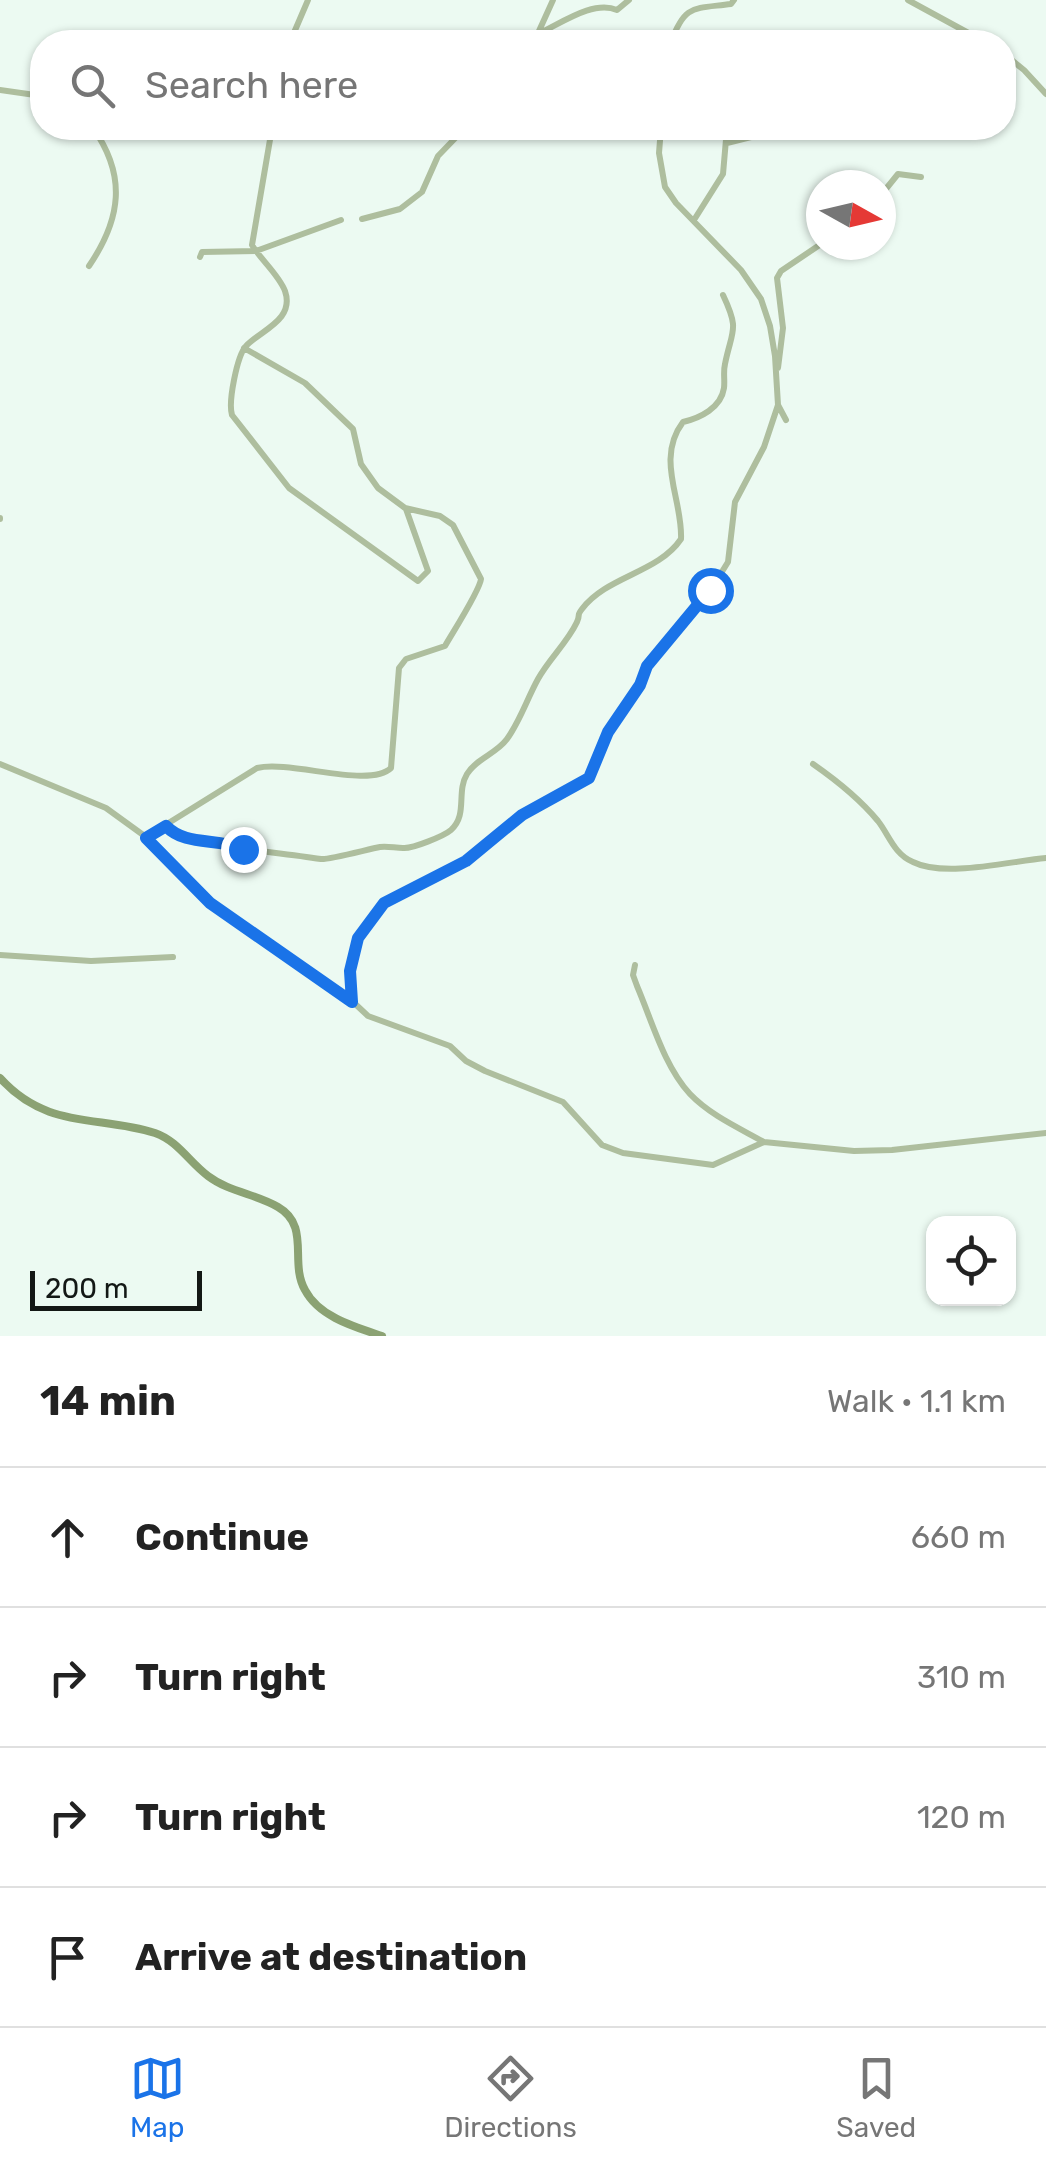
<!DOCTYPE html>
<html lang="en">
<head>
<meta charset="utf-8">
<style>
	body { margin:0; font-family:Rubik,sans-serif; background:#f2f2f2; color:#222 }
	.controls { position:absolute; right:30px; bottom:30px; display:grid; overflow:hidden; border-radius:20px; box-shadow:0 2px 8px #0004 }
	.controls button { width:90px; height:90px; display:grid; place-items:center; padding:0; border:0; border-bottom:2px solid #e0e0e0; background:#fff; color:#222; font:50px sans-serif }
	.compass { position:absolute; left:806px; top:170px; width:90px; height:90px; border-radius:50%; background:#fff; box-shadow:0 2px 8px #0004; rotate:98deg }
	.scale { position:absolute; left:30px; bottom:25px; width:172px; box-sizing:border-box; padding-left:10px; border:5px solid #131815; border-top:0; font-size:28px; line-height:35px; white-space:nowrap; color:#131815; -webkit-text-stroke:8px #ecfaf2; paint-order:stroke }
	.stop { position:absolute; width:30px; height:30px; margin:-22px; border:8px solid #1a73e8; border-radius:50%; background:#fff }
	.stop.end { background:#1a73e8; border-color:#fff; box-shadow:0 2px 10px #0008 }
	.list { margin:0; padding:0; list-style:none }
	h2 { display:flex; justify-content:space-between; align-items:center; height:130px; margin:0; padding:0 40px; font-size:42px }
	h2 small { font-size:32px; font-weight:400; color:#767676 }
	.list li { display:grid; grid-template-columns:65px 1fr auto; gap:30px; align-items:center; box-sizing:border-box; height:140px; padding:0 40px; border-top:2px solid #e0e0e0 }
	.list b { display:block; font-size:38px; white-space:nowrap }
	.list em { font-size:32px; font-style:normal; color:#767676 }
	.icon { flex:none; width:55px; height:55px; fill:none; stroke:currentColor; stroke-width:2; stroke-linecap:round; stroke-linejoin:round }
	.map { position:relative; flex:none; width:1046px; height:1336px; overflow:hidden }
	.search { position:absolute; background:#fff; box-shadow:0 2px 8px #0004; left:30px; right:30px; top:30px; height:110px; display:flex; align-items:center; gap:25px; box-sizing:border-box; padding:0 35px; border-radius:40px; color:#767676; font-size:38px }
	.sheet { height:690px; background:#fff }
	nav { display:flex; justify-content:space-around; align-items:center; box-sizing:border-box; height:140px; border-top:2px solid #e0e0e0; background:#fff; font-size:28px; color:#767676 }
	nav a { display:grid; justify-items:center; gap:5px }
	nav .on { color:#1a73e8 }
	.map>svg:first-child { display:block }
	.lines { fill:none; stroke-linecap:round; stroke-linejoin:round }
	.street { stroke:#aebe9e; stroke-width:6 }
	.secondary { stroke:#8ba273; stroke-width:8 }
	.route { stroke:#1a73e8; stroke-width:12 }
</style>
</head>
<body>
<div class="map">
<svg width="1046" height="1336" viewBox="0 0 1046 1336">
	<rect width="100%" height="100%" fill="#ecfaf2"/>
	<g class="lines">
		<!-- street -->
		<path class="street" d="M908,0L985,42
			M538,34C562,23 593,0 617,10L629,0
			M290,42L308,0
			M534,42L553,0
			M671,42C685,4 693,9 731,4L734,0
			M1004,54L1024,70L1046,94
			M0,90L42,96
			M272,128L252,245C261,260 279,275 285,291C295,320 261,330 246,346C237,356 228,402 232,415L289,488L418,581L428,571L406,509
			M727,143L755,136L763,129
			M881,195L898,174L921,177
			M362,219L400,209L422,192L438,156L465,128
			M694,220L723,174L727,128
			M200,257L202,252L256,251L341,220
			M89,266C121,219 127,176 93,128
			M778,368L783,328L777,278L781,271L821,244
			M778,405L786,420
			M0,519V518
			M0,764L106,808L146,837L210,903L351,1000L368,1016L450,1046L466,1061L485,1071L563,1102L602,1145L623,1153L713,1165L764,1142L854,1151L892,1150L1046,1133
			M813,764C836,780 859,798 878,821C889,835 894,854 913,862C945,878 1011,861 1046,858
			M166,826L173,835C222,849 271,851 321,859C328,860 369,849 380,847C388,846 395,848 403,848C412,849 444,836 451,830C468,815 456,792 467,774C477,758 496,754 507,739C520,721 527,699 538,679C549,659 567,643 577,622C581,612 576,617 582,609C607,576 658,573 681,539C683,500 655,459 683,422C700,418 721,408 724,388C725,380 723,372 725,364C732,329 740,331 723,295
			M146,837L257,768C291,760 369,789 391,768L399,668L406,659L445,646C453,632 480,590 481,579L453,525L440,516L405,508L378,488L361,464L353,429L305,383L244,348
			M0,955L91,961L173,957
			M635,965L633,975L637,986C652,1021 664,1066 690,1094C710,1115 739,1128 764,1142
			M352,1002L350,971L358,938L384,903L467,861L493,841L506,826L589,778L608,732L639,685L647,666L710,591L728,562L735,502L764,447L778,405L775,356L770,326L761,299L741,270L676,203L665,187L659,153L661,128"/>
		<!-- secondary -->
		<path class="secondary" d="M0,1078C47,1130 98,1115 155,1133C178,1141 189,1162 208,1176C229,1192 256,1194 278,1207C311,1226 289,1262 305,1290C319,1317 355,1327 382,1336"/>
	</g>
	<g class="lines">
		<!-- route -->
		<path class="route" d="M243,849C217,837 186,847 166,826L146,838L210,903L352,1002L350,971L358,938L384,903L466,861L522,815L589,778L608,732L640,685L647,666L710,590"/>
	</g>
</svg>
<div class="controls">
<button><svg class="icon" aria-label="locate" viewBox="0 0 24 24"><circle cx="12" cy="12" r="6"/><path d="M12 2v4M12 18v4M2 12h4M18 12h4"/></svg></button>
</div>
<svg class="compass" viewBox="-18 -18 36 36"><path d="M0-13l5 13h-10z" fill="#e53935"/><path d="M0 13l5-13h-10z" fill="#767676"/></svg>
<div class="scale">200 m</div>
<div class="stop" style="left:710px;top:590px"></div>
<div class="stop end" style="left:243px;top:849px"></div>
<div class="search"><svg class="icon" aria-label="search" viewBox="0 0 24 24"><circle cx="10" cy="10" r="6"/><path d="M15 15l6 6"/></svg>Search here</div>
</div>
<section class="sheet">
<h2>14 min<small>Walk · 1.1 km</small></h2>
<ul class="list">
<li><svg class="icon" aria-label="ahead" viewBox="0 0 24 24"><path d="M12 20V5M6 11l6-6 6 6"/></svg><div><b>Continue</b></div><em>660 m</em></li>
<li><svg class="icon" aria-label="right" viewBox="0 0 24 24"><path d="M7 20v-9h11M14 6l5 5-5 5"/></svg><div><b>Turn right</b></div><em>310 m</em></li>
<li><svg class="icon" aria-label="right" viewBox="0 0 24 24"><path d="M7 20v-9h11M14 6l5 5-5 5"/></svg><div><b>Turn right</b></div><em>120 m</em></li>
<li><svg class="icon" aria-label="arrive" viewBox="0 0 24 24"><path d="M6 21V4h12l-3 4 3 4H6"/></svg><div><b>Arrive at destination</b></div></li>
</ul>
</section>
<nav>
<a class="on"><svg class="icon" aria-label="map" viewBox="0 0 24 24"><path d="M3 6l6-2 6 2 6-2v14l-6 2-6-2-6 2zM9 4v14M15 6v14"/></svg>Map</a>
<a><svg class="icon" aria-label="directions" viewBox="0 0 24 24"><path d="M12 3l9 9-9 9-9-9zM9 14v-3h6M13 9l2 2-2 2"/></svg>Directions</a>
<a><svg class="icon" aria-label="saved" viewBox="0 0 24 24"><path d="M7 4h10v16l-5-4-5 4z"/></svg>Saved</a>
</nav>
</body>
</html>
